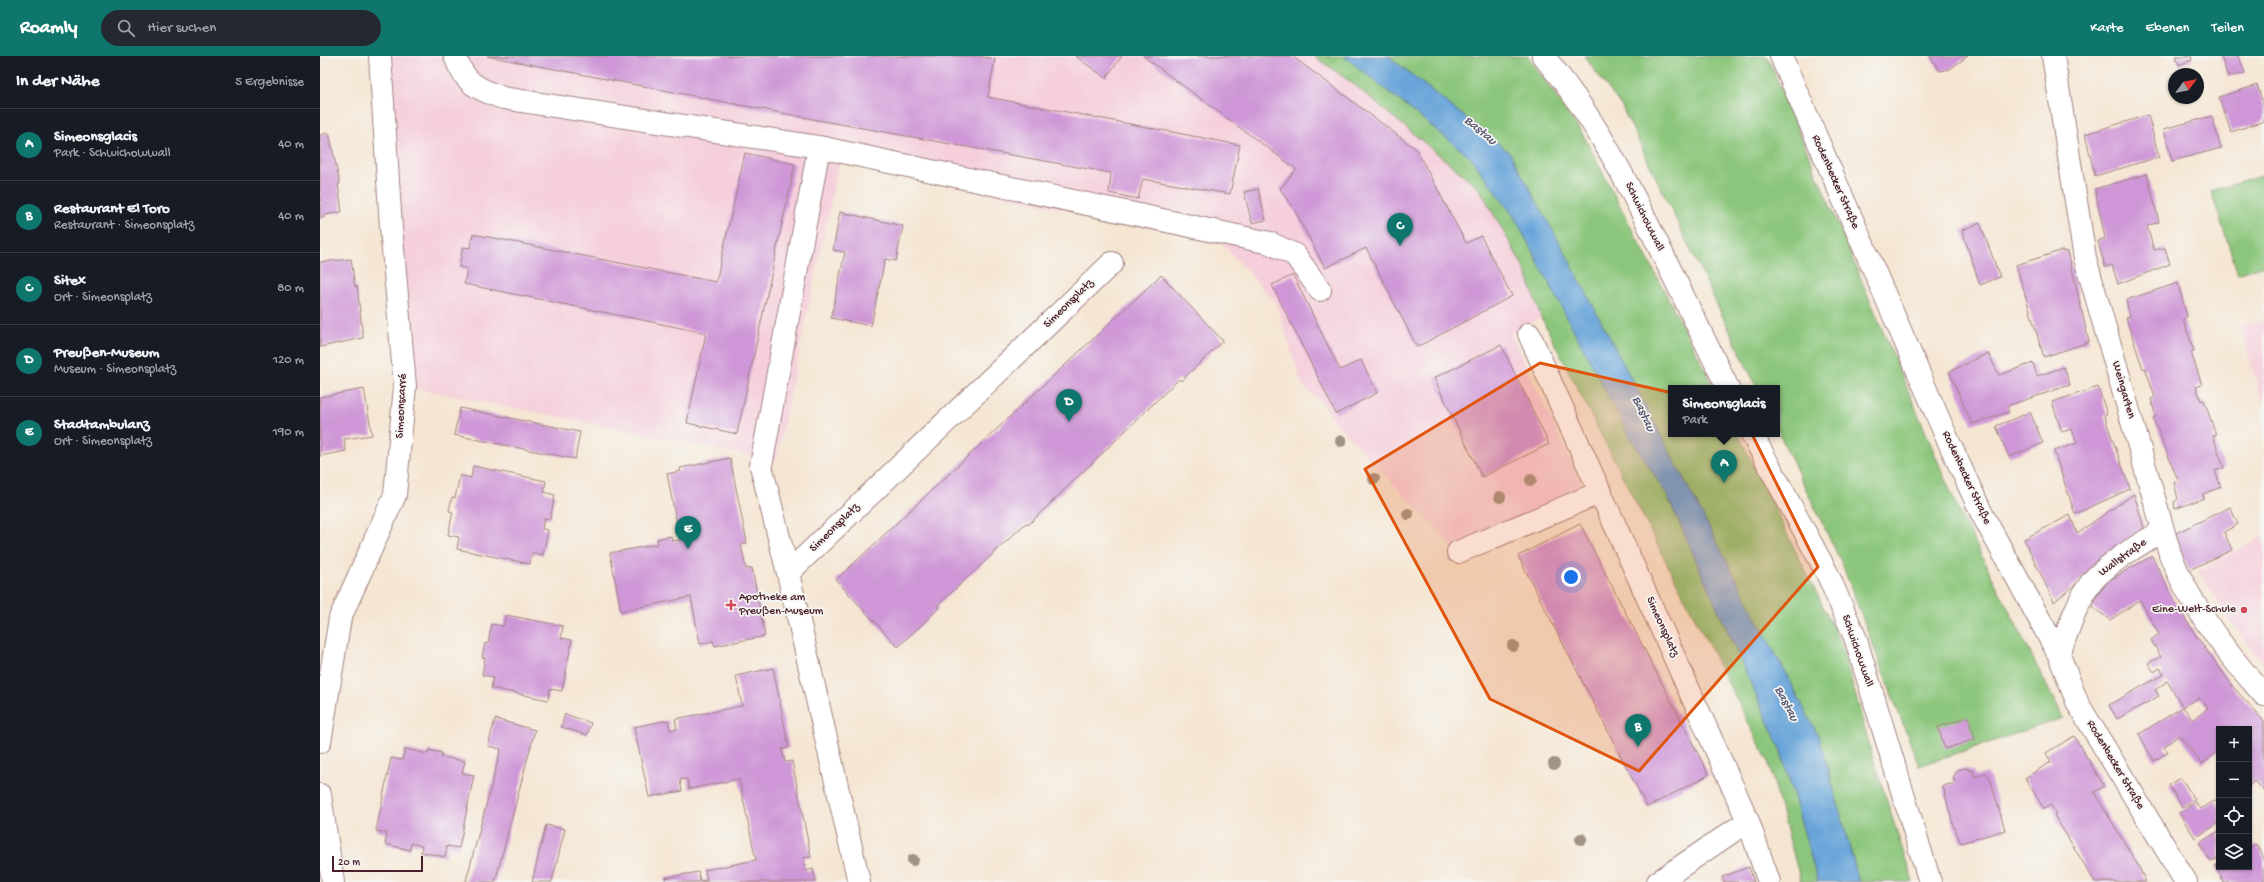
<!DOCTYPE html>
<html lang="de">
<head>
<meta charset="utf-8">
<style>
	body { margin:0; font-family:"Gochi Hand",sans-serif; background:#242831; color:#f1f3f6 }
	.controls { position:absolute; right:12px; bottom:12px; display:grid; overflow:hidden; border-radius:0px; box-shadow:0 1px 3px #0004 }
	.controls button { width:36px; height:36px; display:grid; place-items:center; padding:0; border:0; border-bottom:1px solid #363941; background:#171b24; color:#f1f3f6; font:20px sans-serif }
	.compass { position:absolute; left:1848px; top:12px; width:36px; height:36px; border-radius:50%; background:#171b24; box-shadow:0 1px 3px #0004; rotate:58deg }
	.scale { position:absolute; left:12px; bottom:10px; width:91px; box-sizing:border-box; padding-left:4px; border:2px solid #4a1f2b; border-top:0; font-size:11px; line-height:14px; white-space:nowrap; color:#4a1f2b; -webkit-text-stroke:3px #f6f6f2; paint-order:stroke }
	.you { position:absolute; left:1251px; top:521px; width:14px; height:14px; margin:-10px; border:3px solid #fff; border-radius:50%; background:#1a73e8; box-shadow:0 0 0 6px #1a73e833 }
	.badge { display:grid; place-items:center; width:26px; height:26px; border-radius:50%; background:#0f766e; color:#fff; font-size:13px; font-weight:700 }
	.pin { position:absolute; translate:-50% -33px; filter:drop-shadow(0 1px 2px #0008) }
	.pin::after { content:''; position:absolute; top:21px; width:14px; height:12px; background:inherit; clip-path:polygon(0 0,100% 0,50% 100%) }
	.popup { position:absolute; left:1348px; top:329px; width:112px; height:52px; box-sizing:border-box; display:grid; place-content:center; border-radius:0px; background:#171b24; filter:drop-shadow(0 1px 3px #0005); font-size:13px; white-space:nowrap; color:#9ea1a6 }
	.popup b { font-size:15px; color:#f1f3f6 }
	.popup::after { content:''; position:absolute; left:50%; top:100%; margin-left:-8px; border:8px solid transparent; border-top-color:#171b24 }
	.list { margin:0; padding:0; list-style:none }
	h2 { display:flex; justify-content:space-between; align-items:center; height:52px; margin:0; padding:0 16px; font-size:17px }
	h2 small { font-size:13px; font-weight:400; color:#9ea1a6 }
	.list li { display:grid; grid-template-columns:26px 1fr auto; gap:12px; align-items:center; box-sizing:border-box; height:72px; padding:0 16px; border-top:1px solid #363941 }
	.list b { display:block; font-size:15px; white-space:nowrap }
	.list p { margin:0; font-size:13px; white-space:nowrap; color:#9ea1a6 }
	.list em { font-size:13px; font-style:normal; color:#9ea1a6 }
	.icon { flex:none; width:22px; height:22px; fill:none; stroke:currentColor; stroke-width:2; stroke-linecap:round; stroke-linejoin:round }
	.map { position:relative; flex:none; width:1944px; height:826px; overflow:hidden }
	header { display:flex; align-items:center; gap:24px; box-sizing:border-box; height:56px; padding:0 20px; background:#0f766e; color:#fff }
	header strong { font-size:19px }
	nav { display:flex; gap:22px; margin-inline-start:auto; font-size:14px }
	.search { width:280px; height:36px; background:#242831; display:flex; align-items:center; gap:10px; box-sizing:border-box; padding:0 14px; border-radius:22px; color:#9ea1a6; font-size:15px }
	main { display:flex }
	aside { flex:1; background:#171b24 }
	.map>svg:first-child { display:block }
	.built { fill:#f5cfdb }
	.green { fill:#8cc67b; stroke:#6b7253 }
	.water { fill:#68a4d9; stroke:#596282 }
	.building { fill:#cf97d7 }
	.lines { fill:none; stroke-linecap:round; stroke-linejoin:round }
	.minor-casing { stroke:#a0827f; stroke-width:24 }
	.minor { stroke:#fff; stroke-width:22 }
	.tree { fill:#a29484 }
	.marked { fill:#e0560e; fill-opacity:0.2; stroke:#e0560e; stroke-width:3; stroke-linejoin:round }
	.poi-dot { fill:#d1495b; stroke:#f6f6f2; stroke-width:1.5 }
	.labels { text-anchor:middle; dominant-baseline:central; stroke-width:3.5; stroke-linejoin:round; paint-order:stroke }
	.street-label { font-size:12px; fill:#4a1f2b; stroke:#f6f6f2 }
	.poi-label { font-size:12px; fill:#4a1f2b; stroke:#f6f6f2; text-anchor:start }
	.water-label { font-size:13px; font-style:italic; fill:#565471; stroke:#f6f6f2 }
</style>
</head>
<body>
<header>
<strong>Roamly</strong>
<div class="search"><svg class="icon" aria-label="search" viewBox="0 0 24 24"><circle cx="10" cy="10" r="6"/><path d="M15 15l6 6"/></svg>Hier suchen</div>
<nav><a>Karte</a><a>Ebenen</a><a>Teilen</a></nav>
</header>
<main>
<aside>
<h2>In der Nähe<small>5 Ergebnisse</small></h2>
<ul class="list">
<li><span class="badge">A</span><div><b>Simeonsglacis</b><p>Park · Schwichowwall</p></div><em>40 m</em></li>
<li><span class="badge">B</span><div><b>Restaurant El Toro</b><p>Restaurant · Simeonsplatz</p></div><em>40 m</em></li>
<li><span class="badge">C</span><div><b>Sitex</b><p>Ort · Simeonsplatz</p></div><em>80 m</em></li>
<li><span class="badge">D</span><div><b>Preußen-Museum</b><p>Museum · Simeonsplatz</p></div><em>120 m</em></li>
<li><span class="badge">E</span><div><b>Stadtambulanz</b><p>Ort · Simeonsplatz</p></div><em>190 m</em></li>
</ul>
</aside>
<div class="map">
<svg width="1944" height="826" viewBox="0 0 1944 826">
	<rect width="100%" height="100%" fill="#f6f6f2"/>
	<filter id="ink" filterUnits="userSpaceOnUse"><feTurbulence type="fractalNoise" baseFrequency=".025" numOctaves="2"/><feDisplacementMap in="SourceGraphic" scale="8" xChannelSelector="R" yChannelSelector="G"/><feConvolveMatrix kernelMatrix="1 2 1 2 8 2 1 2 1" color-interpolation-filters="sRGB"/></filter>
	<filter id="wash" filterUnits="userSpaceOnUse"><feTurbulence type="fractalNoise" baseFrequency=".012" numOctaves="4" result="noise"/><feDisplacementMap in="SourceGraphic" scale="16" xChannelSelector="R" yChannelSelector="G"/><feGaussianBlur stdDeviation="0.9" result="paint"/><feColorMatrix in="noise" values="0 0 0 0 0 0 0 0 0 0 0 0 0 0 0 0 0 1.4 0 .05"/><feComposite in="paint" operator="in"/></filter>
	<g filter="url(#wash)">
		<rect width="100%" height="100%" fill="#f5e6d3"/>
		<!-- built -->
		<path class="built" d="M61,0H994L1032,27L1159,132L1205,214L1221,261L1191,278L1266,438L1134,492L1012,363L1004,349L982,329L956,247L901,186L519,106L456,405L85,330Z
			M1944,264V351L1920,271Z
			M1944,480V609L1911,566L1878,515Z"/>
		<!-- green -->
		<path class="green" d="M994,0H1024L1110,68L1151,102L1195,162L1306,374L1347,439L1461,695L1498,826H1481L1448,705L1221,261L1205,214L1159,132L1032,27Z
			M1068,0H1208L1263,79L1395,332H1351V378H1418L1521,587L1552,699L1593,826H1539L1500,683L1190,97Z
			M1264,0H1447L1638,453L1743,662L1599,710L1522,508L1457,373V332H1437L1302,51Z
			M1944,119V209L1918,218L1891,135Z"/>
		<!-- water -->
		<path class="water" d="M1024,0H1068L1190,97L1247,200L1500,683L1539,826H1498L1461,695L1347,439L1306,374L1195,162L1151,102Z"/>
		<g id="blocks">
			<!-- building -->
			<path class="building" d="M167,0H658L675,3L668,41L920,89L910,138L823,123L818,143L789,137L791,117L498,64Z
				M755,0H802L786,22Z
				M823,0H972L1096,93L1146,187L1161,180L1192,240L1097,291L1046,192L1005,212L975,155L960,133L976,113Z
				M1610,0H1648L1630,13L1620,15Z
				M1856,0H1871L1872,4L1859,9Z
				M1901,0H1918L1925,17L1908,21Z
				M1937,29L1944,50V65L1911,76L1899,41Z
				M1828,59L1839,101L1775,120L1765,78Z
				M1892,60L1901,92L1852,105L1844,73Z
				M9,77L20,128H18L22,156L4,159L5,161L0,162V79Z
				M425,97L475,108L417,378L367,367L386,277L144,228L147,213L139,211L143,191L150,192L153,178L396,226Z
				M1827,118L1839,166L1827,170L1834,194L1845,192L1850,208L1798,228L1792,209L1785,211L1778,185L1785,182L1775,133Z
				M938,133L946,164L932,167L924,136Z
				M520,156L583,170L576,205L565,203L551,270L511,262L525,196L513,194Z
				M1660,167L1680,221L1660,229L1642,174Z
				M1743,194V196L1748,195L1769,286L1724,301L1696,209Z
				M31,203L35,231L37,230L43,282L0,291V206Z
				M841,219L903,285L861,325L859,323L708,469L706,467L617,550L619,552L578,591L516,524Z
				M973,219L1020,314L1041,304L1057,337L1016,358L952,229Z
				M1858,227L1867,261L1863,263L1874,295L1871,296L1882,329L1876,331L1881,345L1884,344L1896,379L1893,380L1904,412L1895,415L1901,431L1883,438L1884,442L1855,453L1854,446L1858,443L1854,427L1858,424L1833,362L1836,361L1831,343L1835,341L1825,312L1823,313L1806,262L1810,260L1806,244Z
				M1181,289L1229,388L1162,421L1114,322Z
				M1668,297L1679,319L1713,307L1717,320L1744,311L1750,329L1687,350L1689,356L1652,368L1629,316Z
				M1778,331L1787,358L1784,359L1810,433L1755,458L1734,395L1757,387L1752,373L1742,376L1732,346Z
				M44,333L52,379L24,383L26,395L0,400V341Z
				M140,352L260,376L255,403L134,379Z
				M1710,356L1723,387L1689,401L1676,370Z
				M410,402L427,487L421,488L426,513L432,512L445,580L395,590L393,585L380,588L371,541L301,555L290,497L338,488L337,483L351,480L352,485L360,484L347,418L361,415L360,412Z
				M153,410L226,425L224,436L235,439L230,463L224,462L222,473L228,474L223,499L212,497L210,508L137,493L139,481L128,479L133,456L129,455L132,441L135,442L140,419L151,422Z
				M1814,438L1824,472L1734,546L1704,483L1750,459L1757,477Z
				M1910,451L1918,468L1904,476L1912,494L1869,514L1854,478Z
				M1260,468L1389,719L1327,751L1198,500Z
				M1832,500L1854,545L1877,581L1914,632L1944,665V735L1935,725L1929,730V673H1899V694L1882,708L1859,679L1844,691L1848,696L1834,705L1819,678L1863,651L1873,664L1888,652L1879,642L1863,651L1847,625L1835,634L1839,640L1797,663L1789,649L1844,618L1840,612L1834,616L1828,607L1841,601L1831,584L1839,578L1820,544L1790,564L1772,551L1777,540L1788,525Z
				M186,559L243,570L241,582L252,584L242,635L230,633L228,644L171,632L173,621L162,619L165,602L162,601L165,587L168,588L172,568L183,570Z
				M453,612L469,692L462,693L465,706L472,705L491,801L483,802L486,815L493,813L496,826H346L345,822L378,816L380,825L387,824L385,814L436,804L419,723L369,733L367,723L360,724L362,735L329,741L314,671L348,664L350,674L357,673L355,663L422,650L416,620Z
				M245,658L271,667L267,679L241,671Z
				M1648,661L1655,683L1625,693L1618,671Z
				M175,663L215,674L175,826H148L146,825L181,693L168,690Z
				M1754,680L1784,730L1774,736L1819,811L1826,826H1775L1734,759L1736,758L1731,749L1724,753L1705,722L1731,706L1726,697Z
				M85,693L108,698V694L122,697L121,701L145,705L142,717L154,719L139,792L127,790L125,801L101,796L102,790L91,787L90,794L65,788L67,777L56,775L71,702L82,704Z
				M1645,712L1653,715L1655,721L1666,717L1670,722L1685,774L1641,787L1633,769L1623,730L1635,727L1633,722L1637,714Z
				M1861,722L1875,744L1862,751L1849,729Z
				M1895,744L1899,750V767L1875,782L1859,757L1876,746L1880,753Z
				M226,769L245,773L232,826H212Z
				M1899,775V801L1891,806L1879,787Z
				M1937,788L1944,802V826H1904L1895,810L1899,808V811H1929V792Z
				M1429,811L1434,826H1404L1402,821Z"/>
		</g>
	</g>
	<g filter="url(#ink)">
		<use href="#blocks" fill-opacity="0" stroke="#a0827f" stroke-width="1"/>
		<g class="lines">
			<defs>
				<path id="minor" d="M135,0C144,27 157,33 183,42L499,91L441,410L468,517
					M1223,0C1274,59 1309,129 1343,199C1365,243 1386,288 1408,332
					M1461,0L1627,382L1662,458L1739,599L1758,648L1866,826
					M1733,0L1765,202L1850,498C1870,550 1907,598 1944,639
					M499,91L950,187L975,199L1000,234
					M1209,278L1428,765L1338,826
					M1432,378L1507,517L1535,581L1610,826
					M1138,496L1281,436
					M1739,599C1747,577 1758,540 1775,522C1794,503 1819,489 1842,475
					M0,686L20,562L75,439L85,330L71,171L60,0
					M0,739L13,826
					M1428,765L1449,826
					M539,826L468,517L792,207"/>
			</defs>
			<!-- minor casing -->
			<use href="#minor" class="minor-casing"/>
			<!-- minor -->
			<use href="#minor" class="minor"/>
		</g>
		<!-- trees -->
		<g class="tree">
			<circle cx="1021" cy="385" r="6"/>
			<circle cx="1054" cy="423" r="6"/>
			<circle cx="1211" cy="424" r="6"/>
			<circle cx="1180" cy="441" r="6"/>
			<circle cx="1088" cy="458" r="6"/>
			<circle cx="1193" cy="590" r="6"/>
			<circle cx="1234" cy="708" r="6"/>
			<circle cx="1261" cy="783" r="6"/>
			<circle cx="593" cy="804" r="6"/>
		</g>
	</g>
	<!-- marked area -->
	<path class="marked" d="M1220,307L1419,352L1498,511L1319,715L1170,643L1045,413Z"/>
	<!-- markers -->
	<g class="poi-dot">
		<path d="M409 543h4v4h4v4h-4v4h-4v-4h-4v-4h4z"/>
		<circle cx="1924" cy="554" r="4"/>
	</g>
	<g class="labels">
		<!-- street labels -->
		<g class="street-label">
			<text transform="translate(1515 126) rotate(66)">Rodenbecker Straße</text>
			<text transform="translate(1324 161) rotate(64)">Schwichowwall</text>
			<text transform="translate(749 248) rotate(-44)">Simeonsplatz</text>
			<text transform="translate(1803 334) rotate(74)">Weingarten</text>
			<text transform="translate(82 350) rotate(-87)">Simeonscarré</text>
			<text transform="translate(1646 422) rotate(65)">Rodenbecker Straße</text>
			<text transform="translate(515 472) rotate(-44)">Simeonsplatz</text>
			<text transform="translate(1803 502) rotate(-36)">Wallstraße</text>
			<text transform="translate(1342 571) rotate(66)">Simeonsplatz</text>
			<text transform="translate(1537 595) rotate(71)">Schwichowwall</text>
			<text transform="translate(1795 709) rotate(59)">Rodenbecker Straße</text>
		</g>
		<!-- poi labels -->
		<g class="poi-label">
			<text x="419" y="542">Apotheke am<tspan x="419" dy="14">Preußen-Museum</tspan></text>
			<text x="1916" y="554" text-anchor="end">Eine-Welt-Schule</text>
		</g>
		<!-- water labels -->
		<g class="water-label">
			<text transform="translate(1160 75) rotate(40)">Bastau</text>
			<text transform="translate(1323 358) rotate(65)">Bastau</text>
			<text transform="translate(1466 648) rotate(63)">Bastau</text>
		</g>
	</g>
</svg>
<div class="controls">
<button>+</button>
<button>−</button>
<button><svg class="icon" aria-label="locate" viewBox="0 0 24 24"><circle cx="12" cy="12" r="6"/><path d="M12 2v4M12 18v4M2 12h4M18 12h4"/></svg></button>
<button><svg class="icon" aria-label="layers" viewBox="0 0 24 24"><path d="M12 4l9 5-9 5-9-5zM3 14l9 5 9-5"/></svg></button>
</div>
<svg class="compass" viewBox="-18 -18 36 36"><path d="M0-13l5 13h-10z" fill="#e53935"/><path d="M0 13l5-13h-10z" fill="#9ea1a6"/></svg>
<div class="scale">20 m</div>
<div class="you"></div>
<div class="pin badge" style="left:1404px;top:427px">A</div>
<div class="popup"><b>Simeonsglacis</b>Park</div>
<div class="pin badge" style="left:1318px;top:691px">B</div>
<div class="pin badge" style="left:1080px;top:190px">C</div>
<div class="pin badge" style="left:749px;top:366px">D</div>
<div class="pin badge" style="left:368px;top:493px">E</div>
</div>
</main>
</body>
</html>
